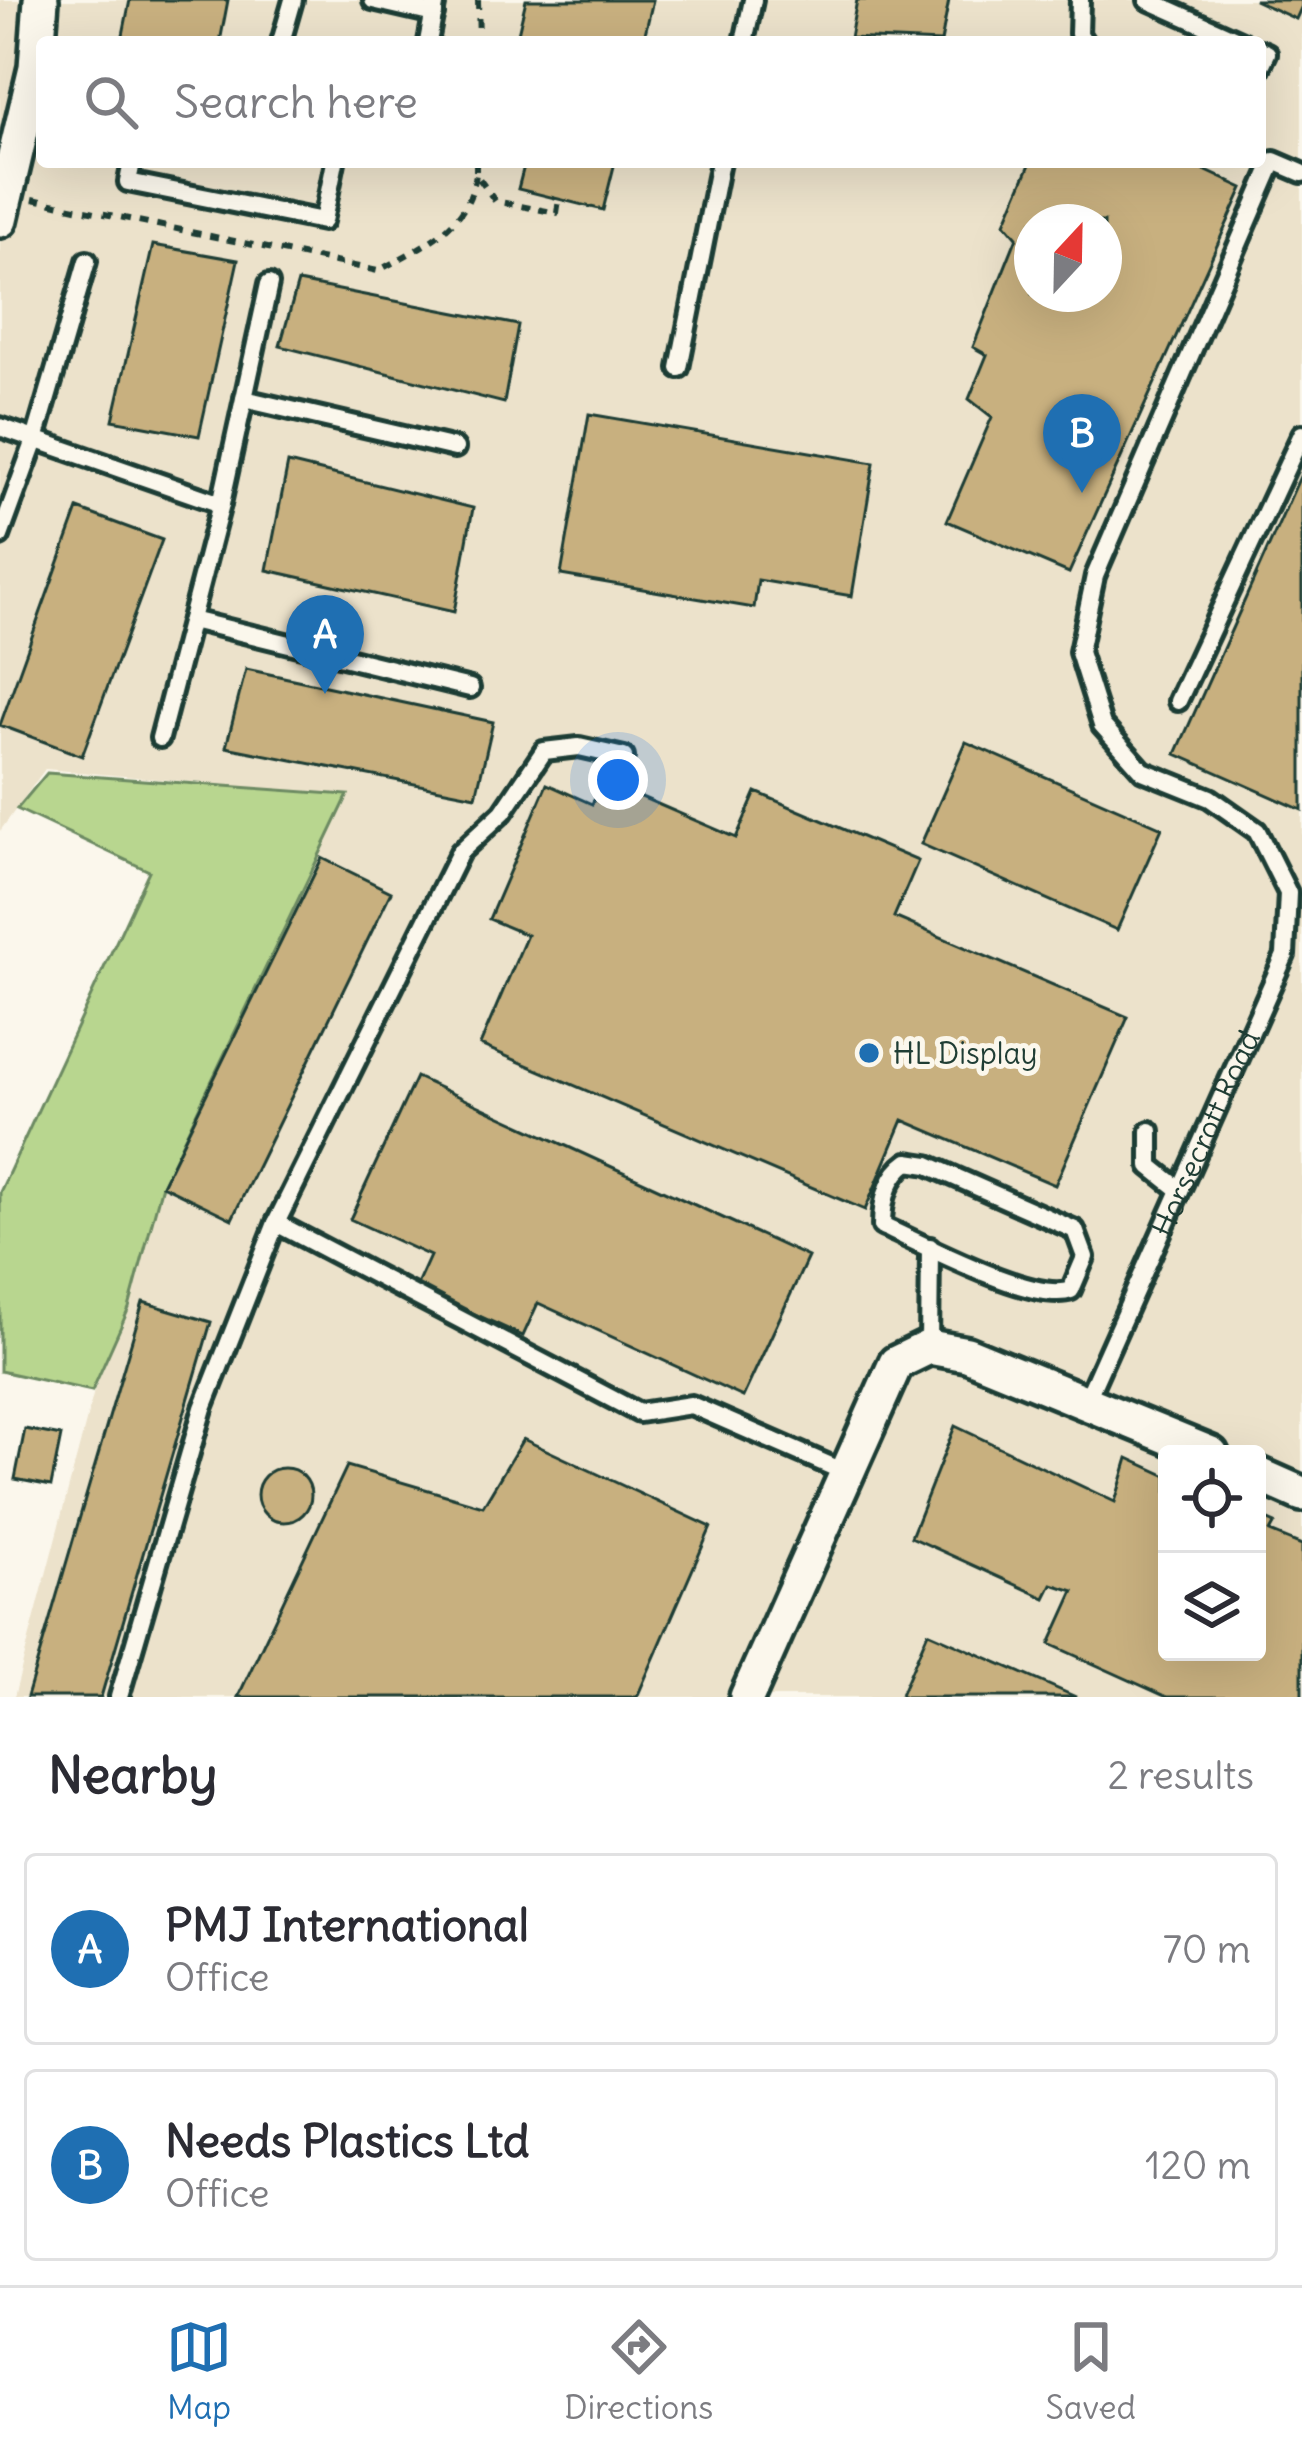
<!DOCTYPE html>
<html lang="en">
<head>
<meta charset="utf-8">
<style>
	body { margin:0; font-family:Delius,sans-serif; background:#f7f7f7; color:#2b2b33 }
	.controls { position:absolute; right:36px; bottom:36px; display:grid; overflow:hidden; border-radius:12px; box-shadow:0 12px 48px #0002 }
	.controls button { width:108px; height:108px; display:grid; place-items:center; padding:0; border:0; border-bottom:3px solid #e1e1e2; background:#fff; color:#2b2b33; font:60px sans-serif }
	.compass { position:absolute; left:1014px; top:204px; width:108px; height:108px; border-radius:50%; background:#fff; box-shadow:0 12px 48px #0002; rotate:22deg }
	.you { position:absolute; left:618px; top:780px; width:42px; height:42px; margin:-30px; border:9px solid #fff; border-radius:50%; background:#1a73e8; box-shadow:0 0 0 18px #1a73e833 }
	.badge { display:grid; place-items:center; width:78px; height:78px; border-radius:50%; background:#1f6fb2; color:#fff; font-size:39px; font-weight:700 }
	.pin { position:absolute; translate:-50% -99px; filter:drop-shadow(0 3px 6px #0008) }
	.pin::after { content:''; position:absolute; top:63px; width:42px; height:36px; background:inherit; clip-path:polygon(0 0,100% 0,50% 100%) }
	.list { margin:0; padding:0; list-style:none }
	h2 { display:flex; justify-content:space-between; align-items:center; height:156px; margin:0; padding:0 48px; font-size:51px }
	h2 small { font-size:39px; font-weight:400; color:#7c7c81 }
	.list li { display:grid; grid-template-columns:78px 1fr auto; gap:36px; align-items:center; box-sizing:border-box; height:192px; margin:0 24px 24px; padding:0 24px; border:3px solid #e1e1e2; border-radius:12px }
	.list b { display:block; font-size:45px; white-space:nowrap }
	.list p { margin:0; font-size:39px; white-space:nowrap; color:#7c7c81 }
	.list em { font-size:39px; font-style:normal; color:#7c7c81 }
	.icon { flex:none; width:66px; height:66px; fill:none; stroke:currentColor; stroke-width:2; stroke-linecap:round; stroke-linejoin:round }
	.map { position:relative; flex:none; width:1302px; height:1697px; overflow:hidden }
	.search { position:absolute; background:#fff; box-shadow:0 12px 48px #0002; left:36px; right:36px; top:36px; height:132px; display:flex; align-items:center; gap:30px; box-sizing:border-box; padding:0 42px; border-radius:12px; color:#7c7c81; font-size:45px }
	.sheet { height:588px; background:#fff }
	nav { display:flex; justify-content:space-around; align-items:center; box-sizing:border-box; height:168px; border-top:3px solid #e1e1e2; background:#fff; font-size:33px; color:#7c7c81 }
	nav a { display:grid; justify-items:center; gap:6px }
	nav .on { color:#1f6fb2 }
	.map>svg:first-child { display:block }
	.built { fill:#ece2cb; fill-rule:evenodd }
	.green { fill:#b8d68f; stroke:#6c8a62; stroke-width:3 }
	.building { fill:#c8b07f; stroke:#1f3d34; stroke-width:3; fill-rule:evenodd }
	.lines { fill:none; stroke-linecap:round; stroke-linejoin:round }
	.service-casing { stroke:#1f3d34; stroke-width:26 }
	.minor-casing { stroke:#1f3d34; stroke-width:42 }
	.path { stroke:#1f3d34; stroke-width:6; stroke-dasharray:9 9; stroke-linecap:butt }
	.service { stroke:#fbf7ec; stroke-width:16 }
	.minor { stroke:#fbf7ec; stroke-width:33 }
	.poi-dot { fill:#1f6fb2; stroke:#fbf7ec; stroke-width:4.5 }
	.labels { text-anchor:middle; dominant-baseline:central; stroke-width:10; stroke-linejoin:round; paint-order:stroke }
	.poi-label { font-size:30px; fill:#1f3d34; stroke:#fbf7ec; text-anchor:start }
	.street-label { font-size:30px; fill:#1f3d34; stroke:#fbf7ec }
</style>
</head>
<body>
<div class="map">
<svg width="1302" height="1697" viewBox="0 0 1302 1697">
	<rect width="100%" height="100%" fill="#fbf7ec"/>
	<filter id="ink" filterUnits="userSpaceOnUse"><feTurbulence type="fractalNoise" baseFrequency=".00833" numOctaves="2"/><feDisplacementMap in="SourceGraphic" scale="24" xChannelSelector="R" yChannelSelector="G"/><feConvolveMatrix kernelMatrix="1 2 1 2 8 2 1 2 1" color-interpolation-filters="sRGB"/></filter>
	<g filter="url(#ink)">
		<!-- built -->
		<path class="built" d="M0,0H1302V1697H14L94,1391L132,1300L160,1187L347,796L45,769L0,831ZM42,42H1260V162H42ZM1032,222H1104V294H1032ZM1167,1454H1257V1652H1167Z"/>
		<!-- green -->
		<path class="green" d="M47,773L348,795L162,1185L129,1308L92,1391L0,1371V1192L149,871L17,809Z"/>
		<!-- building -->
		<path class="building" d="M130,0H228L220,42L122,40Z
			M526,0H653L643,42H516Z
			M857,0H949L941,42L850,38Z
			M1254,0H1302V6L1296,19Z
			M525,162H615L603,210L518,189Z
			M1031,162H1187L1243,188L1069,573L947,521L992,417L969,399L987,355L973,347L1017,237L1005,223ZM1032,222H1104V294H1032Z
			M153,245L238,260L199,436L113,420Z
			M298,282L518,325L504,403L280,346Z
			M589,414L874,463L852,596L758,580L754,608L561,575Z
			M288,463L473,508L454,612L267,570Z
			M1302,472V810L1176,754Z
			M78,509L162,540L82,756L0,725Z
			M246,669L493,722L476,796L226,747Z
			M966,742L1162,828L1117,930L921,844Z
			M602,780L736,838L756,792L918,861L894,917L1128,1017L1055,1185L903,1120L865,1210L480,1045L527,935L489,919L547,784L592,804Z
			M322,858L391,892L232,1219L162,1185Z
			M416,1077L808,1257L743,1397L538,1303L523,1336L416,1287L430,1256L350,1219Z
			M143,1302L211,1322L101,1697H27Z
			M955,1426L1115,1502L1128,1458L1167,1476V1652H1257V1515L1275,1523L1270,1532L1302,1545V1697H1167L1050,1644L1074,1591L1052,1584L1045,1598L911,1537Z
			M25,1429L61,1436L51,1486L15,1479Z
			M523,1439L711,1527L637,1697H238L347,1466L483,1506Z
			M257 1495a27 27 0 1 1 54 0a27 27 0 1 1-54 0Z
			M928,1632L1076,1697H900Z"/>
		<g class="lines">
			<defs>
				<g id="service">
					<path d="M373,0L434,14"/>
					<path d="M1080,0L1079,34L1084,42"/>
					<path d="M1148,0L1242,42"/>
					<path d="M281,42L293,0"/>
					<path d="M428,42L436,0"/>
					<path d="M744,42L753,0"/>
					<path d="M1260,50L1267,53L1260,68"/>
					<path d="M132,162L128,182L323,221L335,162"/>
					<path d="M679,368L720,162"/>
					<path d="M244,399L455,448"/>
					<path d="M0,427L221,504L269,284"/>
					<path d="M0,536L34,443L87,261"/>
					<path d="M191,620L470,688"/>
					<path d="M1178,701L1302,434"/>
					<path d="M160,738L221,504"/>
					<path d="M624,757L579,747L544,751L503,812L460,852L276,1223L639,1413L691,1405L847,1473"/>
					<path d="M1150,1131V1166L1180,1190"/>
					<path d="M908,1162L928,1165L1075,1230L1085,1257L1071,1290C1034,1304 923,1244 882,1226C882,1202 888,1176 908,1162Z"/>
					<path d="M929,1347L930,1247"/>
					<path id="s1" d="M1087,1399L1285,955L1288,893L1257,831L1210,798L1143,771L1102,725L1079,652L1095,576L1274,161L1302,173"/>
					<path d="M119,1697L203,1408L276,1223"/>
				</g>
				<path id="minor" d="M0,220L36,67L41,0
					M1257,1474L1302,1494
					M747,1697L896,1363L929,1347L967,1354L1211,1454"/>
			</defs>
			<!-- service casing -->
			<use href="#service" class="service-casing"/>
			<!-- minor casing -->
			<use href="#minor" class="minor-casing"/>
			<!-- path -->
			<path class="path" d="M478,0L479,42
				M476,162V174L495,201L557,213L559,199
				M33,199L378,271C423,245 468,229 476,174"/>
			<!-- service -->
			<use href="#service" class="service"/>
			<!-- minor -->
			<use href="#minor" class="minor"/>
		</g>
	</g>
	<!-- markers -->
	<circle class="poi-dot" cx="869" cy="1053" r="12"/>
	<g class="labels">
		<!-- poi labels -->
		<g class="poi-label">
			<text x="893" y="1053">HL Display</text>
		</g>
		<!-- street labels -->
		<g class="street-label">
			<text stroke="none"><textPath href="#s1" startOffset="291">Horsecroft Road</textPath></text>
		</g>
	</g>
</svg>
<div class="controls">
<button><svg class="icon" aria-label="locate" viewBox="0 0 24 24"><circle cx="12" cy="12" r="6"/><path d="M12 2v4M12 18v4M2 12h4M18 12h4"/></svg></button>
<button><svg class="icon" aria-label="layers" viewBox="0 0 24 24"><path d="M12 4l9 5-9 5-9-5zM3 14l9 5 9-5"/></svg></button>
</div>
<svg class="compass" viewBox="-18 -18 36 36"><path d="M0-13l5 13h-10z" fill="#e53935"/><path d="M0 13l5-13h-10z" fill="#7c7c81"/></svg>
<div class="you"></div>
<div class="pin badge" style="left:325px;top:694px">A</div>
<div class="pin badge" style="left:1082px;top:493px">B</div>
<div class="search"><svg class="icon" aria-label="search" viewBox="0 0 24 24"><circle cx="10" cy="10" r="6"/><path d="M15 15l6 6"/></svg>Search here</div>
</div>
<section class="sheet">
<h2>Nearby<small>2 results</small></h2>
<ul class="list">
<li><span class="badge">A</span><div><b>PMJ International</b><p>Office</p></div><em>70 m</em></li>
<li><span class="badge">B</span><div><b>Needs Plastics Ltd</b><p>Office</p></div><em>120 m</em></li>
</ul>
</section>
<nav>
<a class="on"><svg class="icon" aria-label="map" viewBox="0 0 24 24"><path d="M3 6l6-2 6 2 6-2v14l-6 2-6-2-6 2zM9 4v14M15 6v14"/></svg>Map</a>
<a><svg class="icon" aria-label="directions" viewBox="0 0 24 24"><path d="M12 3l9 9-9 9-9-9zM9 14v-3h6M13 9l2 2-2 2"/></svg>Directions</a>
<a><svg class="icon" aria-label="saved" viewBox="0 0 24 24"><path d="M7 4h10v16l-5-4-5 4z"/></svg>Saved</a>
</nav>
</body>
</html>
